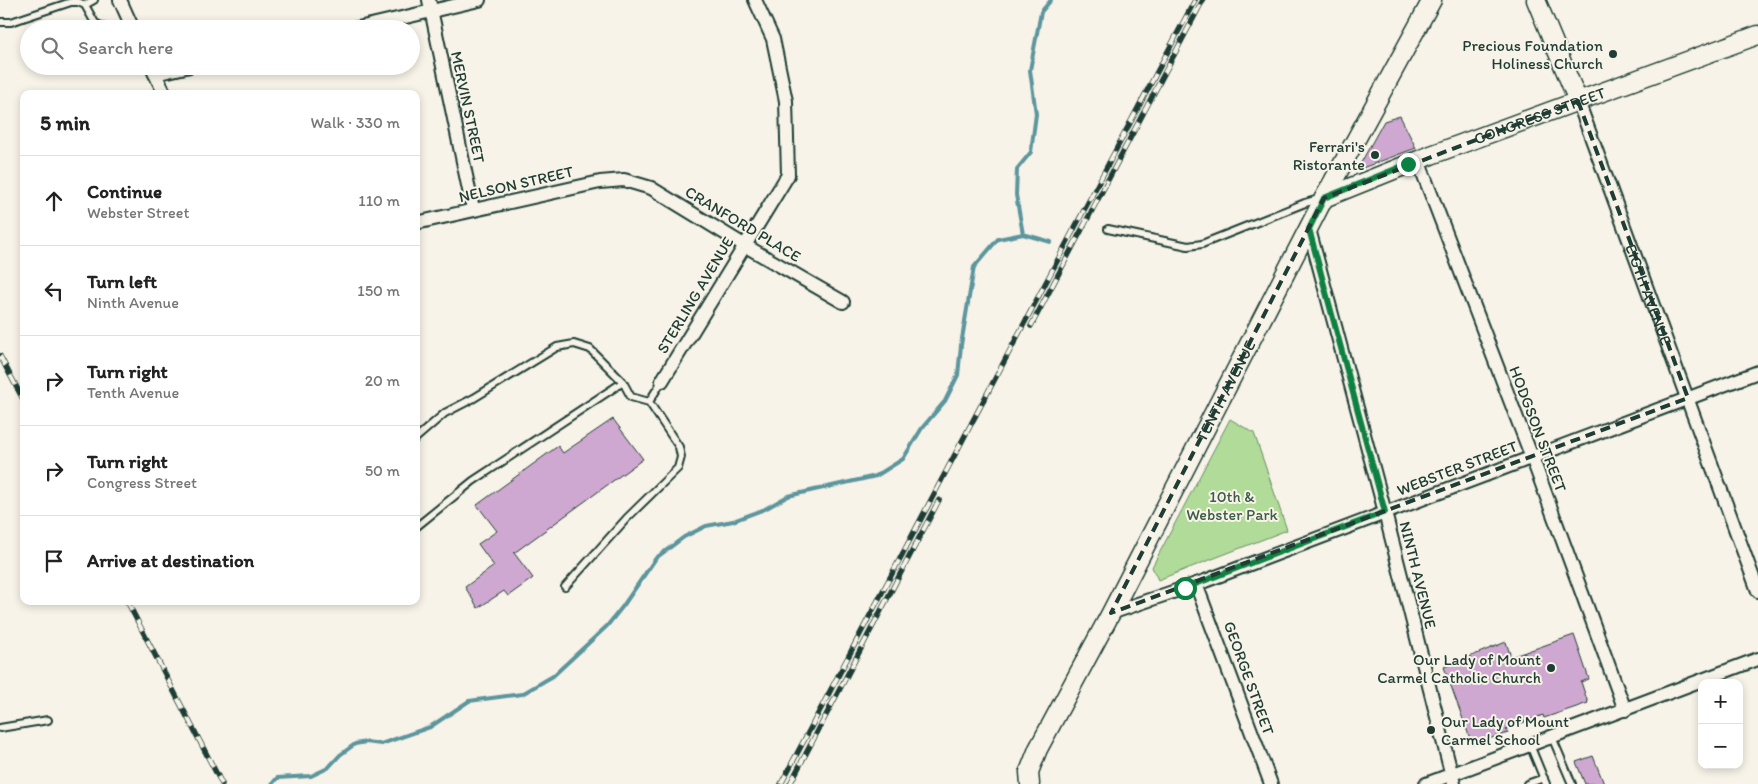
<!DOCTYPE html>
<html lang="en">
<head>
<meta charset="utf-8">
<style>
	body { margin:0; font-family:Itim,sans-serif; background:#f2f2f2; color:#222 }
	.controls { position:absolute; right:15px; bottom:15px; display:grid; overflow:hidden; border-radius:10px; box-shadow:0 2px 8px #0003 }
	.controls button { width:45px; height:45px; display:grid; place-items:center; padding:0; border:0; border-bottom:1px solid #e0e0e0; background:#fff; color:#222; font:25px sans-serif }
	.stop { position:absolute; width:15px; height:15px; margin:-11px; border:4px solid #0b8043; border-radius:50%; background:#fff }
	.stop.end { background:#0b8043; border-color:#fff; box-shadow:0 1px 5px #0008 }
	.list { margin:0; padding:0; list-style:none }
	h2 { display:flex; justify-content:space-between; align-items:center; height:65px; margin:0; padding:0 20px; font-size:21px }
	h2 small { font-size:16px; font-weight:400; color:#767676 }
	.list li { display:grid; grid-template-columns:32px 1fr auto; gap:15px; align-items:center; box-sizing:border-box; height:90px; padding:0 20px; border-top:1px solid #e0e0e0 }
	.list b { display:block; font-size:19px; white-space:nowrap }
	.list p { margin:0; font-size:16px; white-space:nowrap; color:#767676 }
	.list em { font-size:16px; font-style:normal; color:#767676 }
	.icon { flex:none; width:28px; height:28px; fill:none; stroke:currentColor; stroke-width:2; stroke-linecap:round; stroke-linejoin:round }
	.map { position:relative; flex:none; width:1758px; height:784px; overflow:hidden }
	.search { position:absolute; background:#fff; box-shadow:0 2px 8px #0003; left:20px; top:20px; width:400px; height:55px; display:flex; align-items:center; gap:12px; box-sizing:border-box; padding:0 18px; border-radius:28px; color:#767676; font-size:19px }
	.panel { position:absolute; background:#fff; box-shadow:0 2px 8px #0003; left:20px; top:90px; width:400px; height:515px; border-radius:10px }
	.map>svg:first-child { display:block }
	.green { fill:#b1db98; stroke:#688c66 }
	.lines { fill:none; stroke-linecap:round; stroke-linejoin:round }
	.stream { stroke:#5b959d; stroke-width:4 }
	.building { fill:#cea8d0; stroke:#1f3d34 }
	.lane-casing { stroke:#1f3d34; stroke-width:10 }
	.street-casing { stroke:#1f3d34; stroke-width:16 }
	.secondary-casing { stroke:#1f3d34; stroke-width:21 }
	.lane { stroke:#f7f3e8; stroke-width:6 }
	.street { stroke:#f7f3e8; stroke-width:12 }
	.secondary { stroke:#f7f3e8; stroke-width:18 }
	.rail-casing { stroke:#1f3d34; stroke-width:5.5 }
	.rail { stroke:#f7f3e8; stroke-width:4; stroke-dasharray:11; stroke-linecap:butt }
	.route { stroke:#0b8043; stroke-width:6 }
	.marked { fill:none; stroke:#1f3d34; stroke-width:4; stroke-dasharray:10 6; stroke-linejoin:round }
	.poi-dot { fill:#1f3d34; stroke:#f7f3e8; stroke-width:2 }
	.labels { text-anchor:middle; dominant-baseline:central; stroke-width:4; stroke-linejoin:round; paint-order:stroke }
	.poi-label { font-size:16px; fill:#1f3d34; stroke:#f7f3e8; text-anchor:end }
	.street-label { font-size:16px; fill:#1f3d34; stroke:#f7f3e8 }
	.park-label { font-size:16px; fill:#3c5d48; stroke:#f7f3e8 }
</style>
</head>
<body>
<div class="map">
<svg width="1758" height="784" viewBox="0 0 1758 784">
	<rect width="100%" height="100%" fill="#f7f3e8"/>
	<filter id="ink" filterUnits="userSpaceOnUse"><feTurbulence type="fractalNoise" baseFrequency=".02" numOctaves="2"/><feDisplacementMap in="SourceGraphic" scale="10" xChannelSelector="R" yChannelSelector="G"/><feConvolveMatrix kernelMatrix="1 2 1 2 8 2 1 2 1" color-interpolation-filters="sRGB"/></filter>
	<g filter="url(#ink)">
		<!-- green -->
		<path class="green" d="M1230,419L1254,433L1287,530L1158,580L1152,567Z"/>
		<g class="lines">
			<!-- stream -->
			<path class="stream" d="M1023,234L1051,242
				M272,784L277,778L311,776L328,768L340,755L355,744L366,742L381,744L430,727L469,701L522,694L553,676L607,626L623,606L656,558L684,537L706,526L733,521L765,509L788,496L876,476L903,459L922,428L945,401L958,375L961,345L974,267L998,239L1023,234L1016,195L1017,169L1031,152L1036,114L1030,70L1041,12L1051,0"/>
		</g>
		<!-- building -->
		<path class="building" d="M1400,116L1416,148L1357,170L1384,121Z
			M613,419L643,459L514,553L533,578L508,596L504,591L478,608L465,587L494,566L478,544L497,531L477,505L558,446L563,453Z
			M1574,635L1589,679L1581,682L1588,703L1544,718L1543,715L1506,729L1508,733L1472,744L1444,667L1506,642L1511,657Z
			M1593,756L1604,784H1585L1576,762Z"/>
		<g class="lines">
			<defs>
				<path id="lane" d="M94,0L85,5L95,23L107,29
					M0,22H11L71,2H78L85,5
					M1108,229L1188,246L1202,244L1305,203L1319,199
					M416,438L445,413L474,398L557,347L574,344L590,349L623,382L631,397L649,402
					M416,527L473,481L623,382
					M565,587L627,518L678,468L681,457L679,447L649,402L662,381
					M0,728L48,720
					M1552,737L1572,784
					M1530,745L1546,784
					M1527,784L1544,778"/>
				<g id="street">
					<path d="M120,0L133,29"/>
					<path d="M429,0L473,209"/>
					<path d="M354,29L479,0"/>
					<path d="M151,66L165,94"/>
					<path d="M155,74L190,66"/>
					<path id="s1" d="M1578,101L1758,591"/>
					<path d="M1418,160L1536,468L1625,710"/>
					<path d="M416,223L600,182L624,180L651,188L744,245L843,302"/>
					<path d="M1309,229L1382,501L1454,784"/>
					<path d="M662,381L788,175L786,101L773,39L755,0"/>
					<path d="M1196,584L1271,784"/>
					<path d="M1111,613L1205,581L1758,372"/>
					<path d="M1426,784L1758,659"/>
				</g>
				<g id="secondary">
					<path d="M1536,0L1578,101"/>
					<path id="s2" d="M1324,198L1431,155L1758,35"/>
					<path id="s3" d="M1030,784L1029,772L1038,749L1111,613L1324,198L1432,0"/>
				</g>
			</defs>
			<!-- lane casing -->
			<use href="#lane" class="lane-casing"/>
			<!-- street casing -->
			<use href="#street" class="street-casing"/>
			<!-- secondary casing -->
			<use href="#secondary" class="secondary-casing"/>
			<!-- lane -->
			<use href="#lane" class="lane"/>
			<!-- street -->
			<use href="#street" class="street"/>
			<!-- secondary -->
			<use href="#secondary" class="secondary"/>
			<defs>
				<path id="rail" d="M1031,326L1203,0
					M0,356L24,401
					M127,601L222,784
					M781,784L1195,0
					M790,784L939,500"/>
			</defs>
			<!-- rail casing -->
			<use href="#rail" class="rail-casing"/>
			<!-- rail -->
			<use href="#rail" class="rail"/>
		</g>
	</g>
	<g class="lines" filter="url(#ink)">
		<!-- route -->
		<path class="route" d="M1185,588L1385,512L1309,229L1324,198L1408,164"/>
	</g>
	<!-- marked area -->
	<path class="marked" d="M1578,101L1688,398L1111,613L1324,198Z"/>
	<!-- markers -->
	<g class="poi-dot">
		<circle cx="1613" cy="54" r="5"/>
		<circle cx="1375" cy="155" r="5"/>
		<circle cx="1551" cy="668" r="5"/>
		<circle cx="1431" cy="730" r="5"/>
	</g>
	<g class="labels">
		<!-- poi labels -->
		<g class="poi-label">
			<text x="1603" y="45">Precious Foundation<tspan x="1603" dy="18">Holiness Church</tspan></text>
			<text x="1365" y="146">Ferrari's<tspan x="1365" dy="18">Ristorante</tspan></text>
			<text x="1541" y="659">Our Lady of Mount<tspan x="1541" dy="18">Carmel Catholic Church</tspan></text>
			<text x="1441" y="721" text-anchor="start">Our Lady of Mount<tspan x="1441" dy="18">Carmel School</tspan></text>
		</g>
		<!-- street labels -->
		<g class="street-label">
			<text transform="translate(468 107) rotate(78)">MERVIN STREET</text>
			<text stroke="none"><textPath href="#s2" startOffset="231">CONGRESS STREET</textPath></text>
			<text transform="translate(516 184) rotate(-13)">NELSON STREET</text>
			<text transform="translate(743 224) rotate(31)">CRANFORD PLACE</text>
			<text transform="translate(695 295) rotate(-59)">STERLING AVENUE</text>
			<text stroke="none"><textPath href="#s1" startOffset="206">EIGTH AVENUE</textPath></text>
			<text stroke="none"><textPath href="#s3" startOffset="441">TENTH AVENUE</textPath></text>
			<text transform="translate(1538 429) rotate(69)">HODGSON STREET</text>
			<text transform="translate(1457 468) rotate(-21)">WEBSTER STREET</text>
			<text transform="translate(1418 575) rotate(76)">NINTH AVENUE</text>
			<text transform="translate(1249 678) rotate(70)">GEORGE STREET</text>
		</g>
		<!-- park labels -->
		<g class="park-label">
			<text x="1232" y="496">10th &amp;<tspan x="1232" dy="18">Webster Park</tspan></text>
		</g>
	</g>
</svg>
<div class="controls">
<button>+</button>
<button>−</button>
</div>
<div class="stop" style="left:1185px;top:588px"></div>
<div class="stop end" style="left:1408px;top:164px"></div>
<div class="search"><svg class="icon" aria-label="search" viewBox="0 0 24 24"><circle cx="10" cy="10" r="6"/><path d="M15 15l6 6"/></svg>Search here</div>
<section class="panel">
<h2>5 min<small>Walk · 330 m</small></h2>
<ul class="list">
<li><svg class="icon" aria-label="ahead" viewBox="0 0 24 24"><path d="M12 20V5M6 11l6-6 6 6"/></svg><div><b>Continue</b><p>Webster Street</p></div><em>110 m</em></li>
<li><svg class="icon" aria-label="left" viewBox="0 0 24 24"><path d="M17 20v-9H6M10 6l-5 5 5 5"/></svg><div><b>Turn left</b><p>Ninth Avenue</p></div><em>150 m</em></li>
<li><svg class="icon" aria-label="right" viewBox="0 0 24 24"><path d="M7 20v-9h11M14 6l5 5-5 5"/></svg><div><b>Turn right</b><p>Tenth Avenue</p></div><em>20 m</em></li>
<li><svg class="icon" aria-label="right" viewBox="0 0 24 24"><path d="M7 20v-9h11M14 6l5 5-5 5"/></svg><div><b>Turn right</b><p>Congress Street</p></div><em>50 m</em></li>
<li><svg class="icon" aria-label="arrive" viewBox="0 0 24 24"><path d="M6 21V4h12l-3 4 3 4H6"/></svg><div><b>Arrive at destination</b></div></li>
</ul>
</section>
</div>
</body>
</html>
